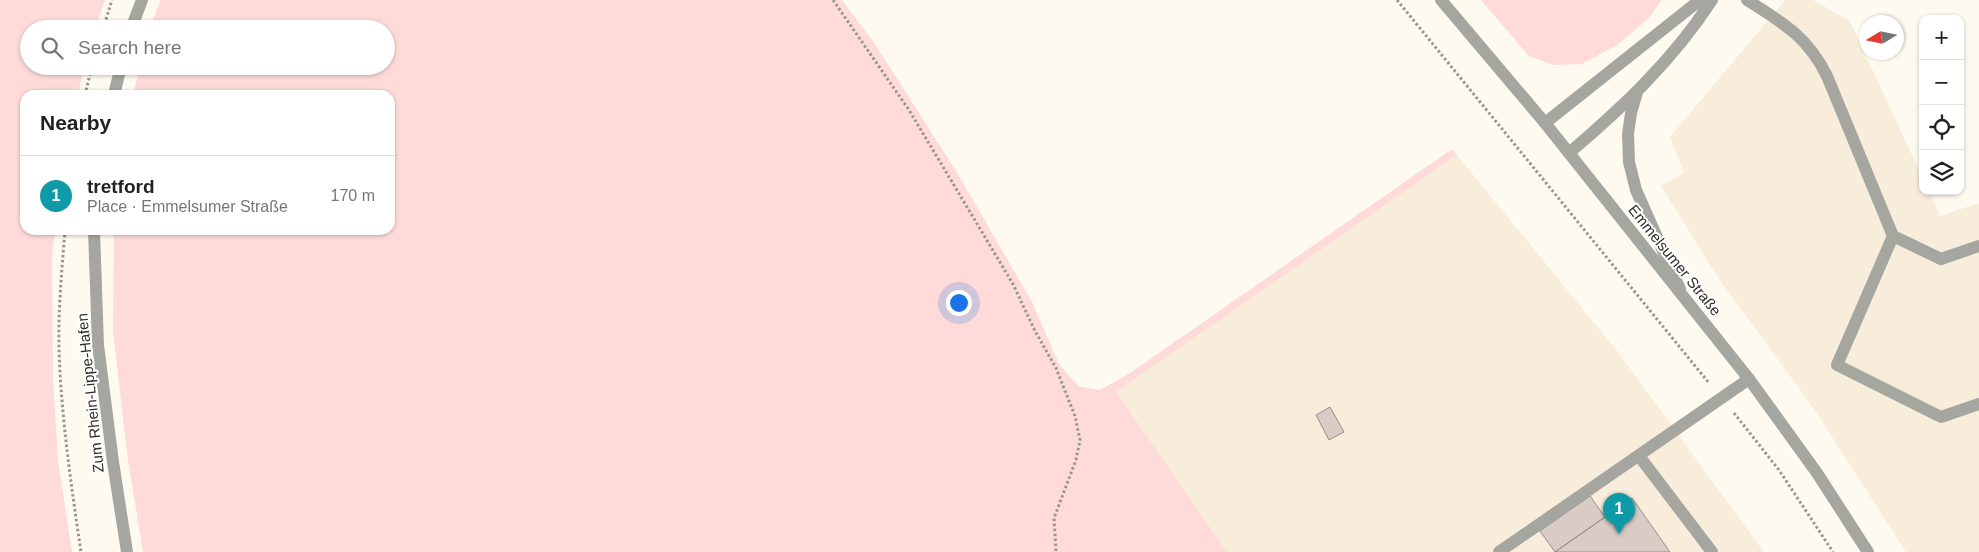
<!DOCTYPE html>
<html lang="en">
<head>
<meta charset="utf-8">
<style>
	body { margin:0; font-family:Arial,sans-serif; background:#f6f6f6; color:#222 }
	.controls { position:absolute; right:15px; top:15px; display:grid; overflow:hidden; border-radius:10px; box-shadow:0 1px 4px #0004 }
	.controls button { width:45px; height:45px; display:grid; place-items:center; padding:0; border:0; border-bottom:1px solid #e0e0e0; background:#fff; color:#222; font:25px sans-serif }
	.compass { position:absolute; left:1859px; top:15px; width:45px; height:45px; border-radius:50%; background:#fff; box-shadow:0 1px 4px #0004; rotate:260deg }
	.you { position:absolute; left:958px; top:302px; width:18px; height:18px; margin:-12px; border:4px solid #fff; border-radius:50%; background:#1a73e8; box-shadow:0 0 0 8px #1a73e833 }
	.badge { display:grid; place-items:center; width:32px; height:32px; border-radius:50%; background:#0f766e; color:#fff; font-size:16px; font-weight:700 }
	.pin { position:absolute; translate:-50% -41px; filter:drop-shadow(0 1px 2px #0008) }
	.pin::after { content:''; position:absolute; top:26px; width:18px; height:15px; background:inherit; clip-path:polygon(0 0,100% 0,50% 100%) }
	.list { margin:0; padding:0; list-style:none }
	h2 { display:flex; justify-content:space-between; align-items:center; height:65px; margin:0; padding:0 20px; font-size:21px }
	h2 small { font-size:16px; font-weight:400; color:#767676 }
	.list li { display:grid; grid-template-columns:32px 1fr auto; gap:15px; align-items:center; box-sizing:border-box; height:80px; padding:0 20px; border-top:1px solid #e0e0e0 }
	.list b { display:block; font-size:19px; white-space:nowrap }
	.list p { margin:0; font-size:16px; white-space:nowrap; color:#767676 }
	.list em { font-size:16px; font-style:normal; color:#767676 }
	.icon { flex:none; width:28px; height:28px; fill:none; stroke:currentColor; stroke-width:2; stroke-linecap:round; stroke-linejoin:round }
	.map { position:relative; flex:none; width:1979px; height:552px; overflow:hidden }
	.search { position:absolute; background:#fff; box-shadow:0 1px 4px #0004; left:20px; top:20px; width:375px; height:55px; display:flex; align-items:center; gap:12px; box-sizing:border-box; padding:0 18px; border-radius:28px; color:#767676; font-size:19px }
	.panel { position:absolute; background:#fff; box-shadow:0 1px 4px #0004; left:20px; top:90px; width:375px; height:145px; border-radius:15px }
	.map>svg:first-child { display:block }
	.built { fill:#f7edda }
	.green { fill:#fedbd9 }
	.building { fill:#d9ccc5; stroke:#998e87 }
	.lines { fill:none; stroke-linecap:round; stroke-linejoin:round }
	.path { stroke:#9a968f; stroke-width:3; stroke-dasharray:2.5 2.5; stroke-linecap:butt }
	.service { stroke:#a6a6a1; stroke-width:12 }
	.minor { stroke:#a6a6a1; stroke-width:12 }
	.tertiary { stroke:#a6a6a1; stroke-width:12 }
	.labels { text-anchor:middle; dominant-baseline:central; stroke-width:4; stroke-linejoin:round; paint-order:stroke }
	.street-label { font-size:15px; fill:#302d29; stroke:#fff }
</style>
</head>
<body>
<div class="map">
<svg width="1979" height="552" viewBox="0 0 1979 552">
	<rect width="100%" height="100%" fill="#fffaf0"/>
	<!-- built -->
	<path class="built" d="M1785,0H1813L1850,21L1923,179V191H1929L1940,216L1979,203V552H1906L1814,409L1719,279L1661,186L1684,173L1670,137Z
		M1457,155L1618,352L1764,552H1227L1115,392Z"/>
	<!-- green -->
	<path class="green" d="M0,0H105L95,29H29V66H84L78,95H25V230H55L52,256L53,378L58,461L72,552H0Z
		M161,0H842L875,44L956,171L1032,302L1059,364L1078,386L1100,390L1130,373L1452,149L1457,155L1116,392L1227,552H143L128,460L113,332L114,230H390V95H133L140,66H386V29H149Z
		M1481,0H1662L1649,18L1617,45L1582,64L1553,65L1529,56Z"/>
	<!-- building -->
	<path class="building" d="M1330,407L1344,432L1329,440L1316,415Z
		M1590,496L1605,517L1555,552L1540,531Z
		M1632,498L1670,552H1555L1605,517Z"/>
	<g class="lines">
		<!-- path -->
		<path class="path" d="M833,0L909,110L1013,284L1035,331L1056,368L1075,416L1080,440L1076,460L1054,518L1056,552
			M1397,0L1709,383
			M103,29L112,0
			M85,95L92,66
			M65,230C62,269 58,309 59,348C61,416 71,484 81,552
			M1734,413L1779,470L1833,552"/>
		<!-- service -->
		<path class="service" d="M1747,0C1783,23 1807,36 1827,76L1893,236L1941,259L1979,246
			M1637,92L1631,113L1628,134L1629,162L1636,190L1680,289
			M1545,123L1700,0
			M1569,153C1623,107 1673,60 1712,0
			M1893,236L1837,365L1941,417L1979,404
			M1639,456L1712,552
			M1499,552L1749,379"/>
		<!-- minor -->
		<path class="minor" d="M131,29L142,0
			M114,95L121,66
			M94,230L98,345L113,462L127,552"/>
		<!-- tertiary -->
		<path class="tertiary" d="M1441,0L1545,123L1749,379L1817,473L1868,552"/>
	</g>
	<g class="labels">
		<!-- street labels -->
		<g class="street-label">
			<text transform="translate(1675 260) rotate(51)">Emmelsumer Straße</text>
			<text transform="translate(90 393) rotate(-96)">Zum Rhein-Lippe-Hafen</text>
		</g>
	</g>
</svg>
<div class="controls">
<button>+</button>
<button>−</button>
<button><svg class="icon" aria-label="locate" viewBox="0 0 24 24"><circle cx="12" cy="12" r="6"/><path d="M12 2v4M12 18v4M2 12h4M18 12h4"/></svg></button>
<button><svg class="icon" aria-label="layers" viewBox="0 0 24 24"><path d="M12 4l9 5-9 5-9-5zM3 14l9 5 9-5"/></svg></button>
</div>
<svg class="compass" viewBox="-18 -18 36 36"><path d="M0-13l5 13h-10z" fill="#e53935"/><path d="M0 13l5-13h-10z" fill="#767676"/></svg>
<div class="you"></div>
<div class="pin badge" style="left:1619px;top:534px;background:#0f9aa8">1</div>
<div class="search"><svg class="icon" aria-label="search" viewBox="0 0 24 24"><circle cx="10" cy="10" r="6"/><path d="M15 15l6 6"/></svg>Search here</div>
<section class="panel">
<h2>Nearby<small></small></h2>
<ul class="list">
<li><span class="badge" style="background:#0f9aa8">1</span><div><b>tretford</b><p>Place · Emmelsumer Straße</p></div><em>170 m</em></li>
</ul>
</section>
</div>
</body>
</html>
